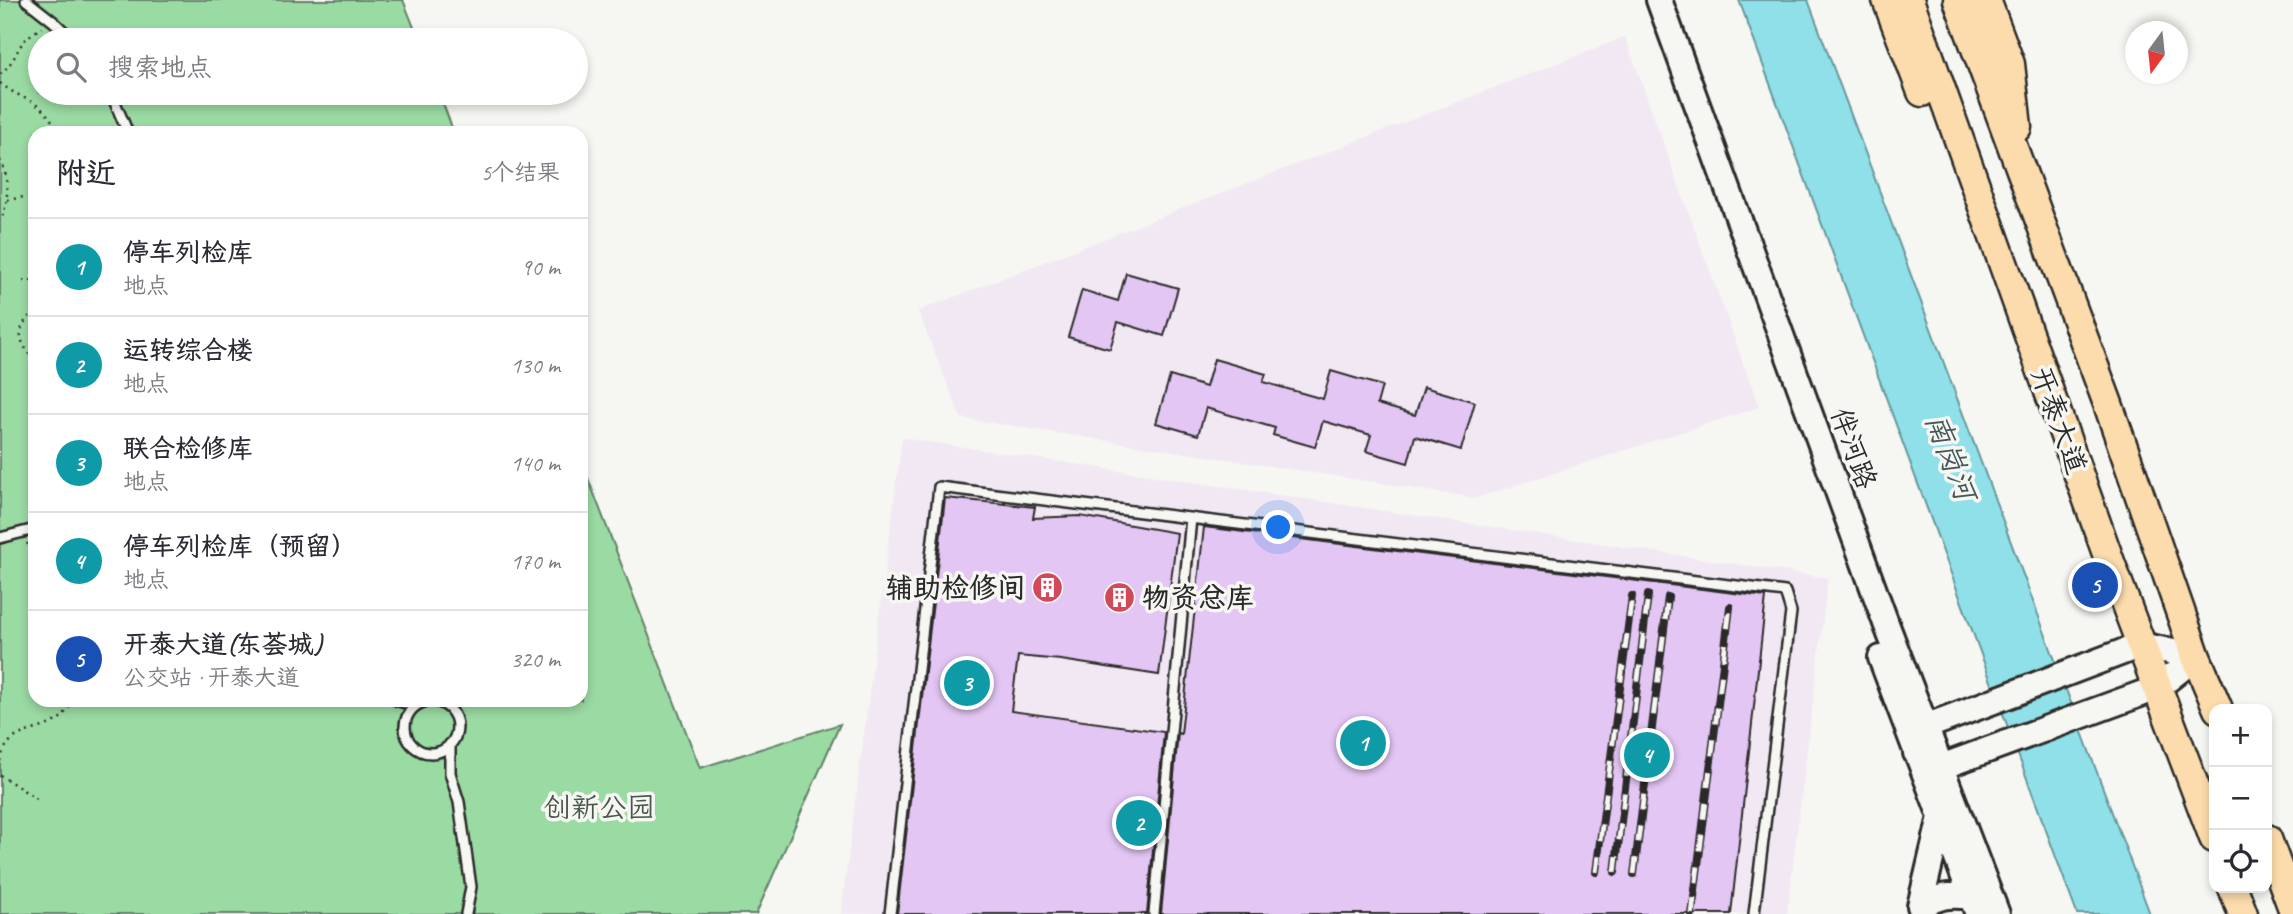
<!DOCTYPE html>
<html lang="zh">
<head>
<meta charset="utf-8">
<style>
	body { margin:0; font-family:Caveat,"LXGW WenKai TC",sans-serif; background:#f2f2f3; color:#2b2b33 }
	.controls { position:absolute; right:21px; bottom:21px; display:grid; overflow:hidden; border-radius:14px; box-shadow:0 4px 10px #0003 }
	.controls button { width:63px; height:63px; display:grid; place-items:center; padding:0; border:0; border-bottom:2px solid #e1e1e2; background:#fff; color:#2b2b33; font:35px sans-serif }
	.compass { position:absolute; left:2125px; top:21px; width:63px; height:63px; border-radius:50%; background:#fff; box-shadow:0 4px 10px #0003; rotate:195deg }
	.you { position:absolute; left:1279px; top:528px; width:24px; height:24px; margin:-18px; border:5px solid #fff; border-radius:50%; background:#1a73e8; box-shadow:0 0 0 10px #1a73e833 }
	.badge { display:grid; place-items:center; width:46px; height:46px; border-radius:50%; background:#0b8043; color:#fff; font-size:23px; font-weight:700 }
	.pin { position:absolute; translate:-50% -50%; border:4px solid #fff; box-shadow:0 2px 7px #0006 }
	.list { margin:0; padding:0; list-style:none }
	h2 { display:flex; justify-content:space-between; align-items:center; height:91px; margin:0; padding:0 28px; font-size:30px }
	h2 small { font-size:23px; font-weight:400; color:#7c7c81 }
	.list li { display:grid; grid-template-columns:46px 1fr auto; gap:21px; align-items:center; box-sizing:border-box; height:98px; padding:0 28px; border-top:2px solid #e1e1e2 }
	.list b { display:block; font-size:26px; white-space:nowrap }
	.list p { margin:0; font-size:23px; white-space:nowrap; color:#7c7c81 }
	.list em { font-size:23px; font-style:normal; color:#7c7c81 }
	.icon { flex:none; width:38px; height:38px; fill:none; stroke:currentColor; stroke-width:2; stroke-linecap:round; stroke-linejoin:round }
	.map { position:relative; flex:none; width:2293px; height:914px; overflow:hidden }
	.search { position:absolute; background:#fff; box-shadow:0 4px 10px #0003; left:28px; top:28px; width:560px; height:77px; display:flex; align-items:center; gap:18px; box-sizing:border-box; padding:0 24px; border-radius:38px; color:#7c7c81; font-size:26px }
	.panel { position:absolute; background:#fff; box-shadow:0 4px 10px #0003; left:28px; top:126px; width:560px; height:581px; border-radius:21px }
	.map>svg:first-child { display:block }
	.built { fill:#f1e8f3 }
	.green { fill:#9adaa3; stroke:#628267; stroke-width:2 }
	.water { fill:#8fe0e8; stroke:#67989c; stroke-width:2 }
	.building { fill:#e4c6f4; stroke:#2b2b2b; stroke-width:2 }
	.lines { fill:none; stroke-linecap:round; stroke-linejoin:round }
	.lane-casing { stroke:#2b2b2b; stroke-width:14 }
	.secondary-casing { stroke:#2b2b2b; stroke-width:30 }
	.primary-casing { stroke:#2b2b2b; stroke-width:33 }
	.path { stroke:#2b2b2b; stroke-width:2.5; stroke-dasharray:2 5; stroke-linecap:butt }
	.lane { stroke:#f6f6f2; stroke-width:9 }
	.secondary { stroke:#f6f6f2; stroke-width:24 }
	.primary { stroke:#fcdcac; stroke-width:28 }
	.rail-casing { stroke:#2b2b2b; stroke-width:8 }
	.rail { stroke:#f6f6f2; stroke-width:5; stroke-dasharray:16; stroke-linecap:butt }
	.labels { text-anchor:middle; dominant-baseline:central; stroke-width:7; stroke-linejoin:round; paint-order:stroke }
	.street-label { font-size:28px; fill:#2b2b2b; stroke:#f6f6f2 }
	.poi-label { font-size:28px; font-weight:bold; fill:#2b2b2b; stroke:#f6f6f2; text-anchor:end }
	.park-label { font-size:28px; fill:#475749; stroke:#f6f6f2 }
	.water-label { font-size:30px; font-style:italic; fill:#44585a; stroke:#f6f6f2 }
</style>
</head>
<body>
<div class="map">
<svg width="2293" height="914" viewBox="0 0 2293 914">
	<rect width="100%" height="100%" fill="#f6f6f2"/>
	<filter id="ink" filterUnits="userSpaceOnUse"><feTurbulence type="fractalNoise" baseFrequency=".0143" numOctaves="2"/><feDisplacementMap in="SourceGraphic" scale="14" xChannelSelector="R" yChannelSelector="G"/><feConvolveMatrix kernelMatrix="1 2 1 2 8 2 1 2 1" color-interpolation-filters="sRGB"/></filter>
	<g filter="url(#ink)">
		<!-- built -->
		<path class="built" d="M1625,37L1759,407L1476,498L961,418L918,311Z
			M902,438L1828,578L1787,914H841Z"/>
		<!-- green -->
		<path class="green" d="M0,0H403L419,40H40V93H439L454,133H35V700H581V460L700,768L840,724L756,914H0Z"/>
		<!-- water -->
		<path class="water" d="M1739,0H1808L2150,914H2077Z"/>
		<!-- building -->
		<path class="building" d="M1126,273L1178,288L1164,336L1118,322L1110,349L1068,337L1082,290L1118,301Z
			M1214,359L1266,374L1263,382L1323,399L1331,371L1382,386L1377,404L1415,415L1424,387L1475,402L1461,450L1415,436L1408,463L1366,451L1371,435L1323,421L1315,447L1273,435L1275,428L1206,408L1198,435L1156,423L1170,376L1206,387Z
			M945,498L1035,507L1033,518L1080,516L1177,533L1159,675L1061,660L1018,656L1011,711L1164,732L1147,914H897Z
			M1204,527L1766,597L1731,914H1161L1178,733L1181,734Z"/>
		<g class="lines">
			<defs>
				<path id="lane" d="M26,0L54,22L73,40
					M111,93L128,133
					M0,538L35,529
					M396,700L415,706
					M405 727a26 26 0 1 1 52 0a26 26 0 1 1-52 0Z
					M450,744V773L459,802L471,887L466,914
					M890,914L939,487L1785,592L1791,612L1754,914
					M1154,914L1191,518"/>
				<path id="secondary" d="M1659,0L1887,626L1997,914
					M2141,645L2196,657L2157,688L1941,767L1916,753L1925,727Z
					M1881,658L1978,914
					M1941,817L1920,906C1942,896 1946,894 1971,897"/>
				<path id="primary" d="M1887,0L1922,92
					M1909,0L2110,562L2214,838
					M1958,0L2108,404L2196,657L2218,709
					M1986,0L2010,64L2017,127
					M2267,839L2293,909
					M2233,888L2243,914"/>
			</defs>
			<!-- lane casing -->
			<use href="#lane" class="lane-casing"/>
			<!-- secondary casing -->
			<use href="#secondary" class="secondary-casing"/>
			<!-- primary casing -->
			<use href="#primary" class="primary-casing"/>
			<!-- path -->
			<path class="path" d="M0,74C22,56 13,42 42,28
				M0,83C23,102 44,99 58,133
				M0,160C10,178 9,204 0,221
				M7,200L35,195
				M23,281L35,280
				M35,311C15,328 17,341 35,360
				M27,543L35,559
				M0,761C9,727 32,735 56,721C65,716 68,707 75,700
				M0,775L40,801"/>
			<!-- lane -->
			<use href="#lane" class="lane"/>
			<!-- secondary -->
			<use href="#secondary" class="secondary"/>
			<!-- primary -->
			<use href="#primary" class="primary"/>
			<defs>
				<path id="rail" d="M1596,872L1632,596
					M1615,872L1648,595
					M1634,874L1668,597
					M1692,914L1730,607"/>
			</defs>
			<!-- rail casing -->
			<use href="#rail" class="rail-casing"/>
			<!-- rail -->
			<use href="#rail" class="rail"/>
		</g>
	</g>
	<!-- icons -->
	<defs>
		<symbol id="building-disc" viewBox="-11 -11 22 22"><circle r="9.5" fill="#d1495b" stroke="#f6f6f2"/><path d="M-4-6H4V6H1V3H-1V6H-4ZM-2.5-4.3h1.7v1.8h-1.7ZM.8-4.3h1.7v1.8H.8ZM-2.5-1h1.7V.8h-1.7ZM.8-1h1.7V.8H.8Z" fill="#fff"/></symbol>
	</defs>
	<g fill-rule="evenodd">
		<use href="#building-disc" x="1030" y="570" width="35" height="35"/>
		<use href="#building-disc" x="1102" y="580" width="35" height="35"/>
	</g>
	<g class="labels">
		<!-- street labels -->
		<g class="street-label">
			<text transform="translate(2059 420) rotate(70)">开泰大道</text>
			<text transform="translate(1854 448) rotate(70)">伴河路</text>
		</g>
		<!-- poi labels -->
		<g class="poi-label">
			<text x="1025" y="587">辅助检修间</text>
			<text x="1142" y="597" text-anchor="start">物资总库</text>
		</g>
		<!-- park labels -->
		<g class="park-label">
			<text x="599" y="807">创新公园</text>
		</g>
		<!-- water labels -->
		<g class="water-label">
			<text transform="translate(1951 457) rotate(69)">南岗河</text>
		</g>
	</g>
</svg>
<div class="controls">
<button>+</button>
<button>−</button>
<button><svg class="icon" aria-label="locate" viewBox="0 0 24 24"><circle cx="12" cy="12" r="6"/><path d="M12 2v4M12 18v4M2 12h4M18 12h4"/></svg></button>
</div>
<svg class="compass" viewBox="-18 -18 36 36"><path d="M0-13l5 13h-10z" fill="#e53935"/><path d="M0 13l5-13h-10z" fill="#7c7c81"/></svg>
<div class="you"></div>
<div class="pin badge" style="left:1363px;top:743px;background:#0f9aa8">1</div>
<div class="pin badge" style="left:1139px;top:823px;background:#0f9aa8">2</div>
<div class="pin badge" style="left:967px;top:683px;background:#0f9aa8">3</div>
<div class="pin badge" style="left:1647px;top:755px;background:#0f9aa8">4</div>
<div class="pin badge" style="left:2095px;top:585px;background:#1a4fb4">5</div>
<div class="search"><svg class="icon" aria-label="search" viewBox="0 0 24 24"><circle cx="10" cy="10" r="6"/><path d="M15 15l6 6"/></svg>搜索地点</div>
<section class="panel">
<h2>附近<small>5个结果</small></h2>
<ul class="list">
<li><span class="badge" style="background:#0f9aa8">1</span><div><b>停车列检库</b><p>地点</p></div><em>90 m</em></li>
<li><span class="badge" style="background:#0f9aa8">2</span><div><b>运转综合楼</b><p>地点</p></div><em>130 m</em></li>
<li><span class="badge" style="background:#0f9aa8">3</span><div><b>联合检修库</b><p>地点</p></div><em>140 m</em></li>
<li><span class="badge" style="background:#0f9aa8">4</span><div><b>停车列检库（预留）</b><p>地点</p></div><em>170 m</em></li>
<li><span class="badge" style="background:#1a4fb4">5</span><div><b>开泰大道(东荟城)</b><p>公交站 · 开泰大道</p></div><em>320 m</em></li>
</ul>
</section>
</div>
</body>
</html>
